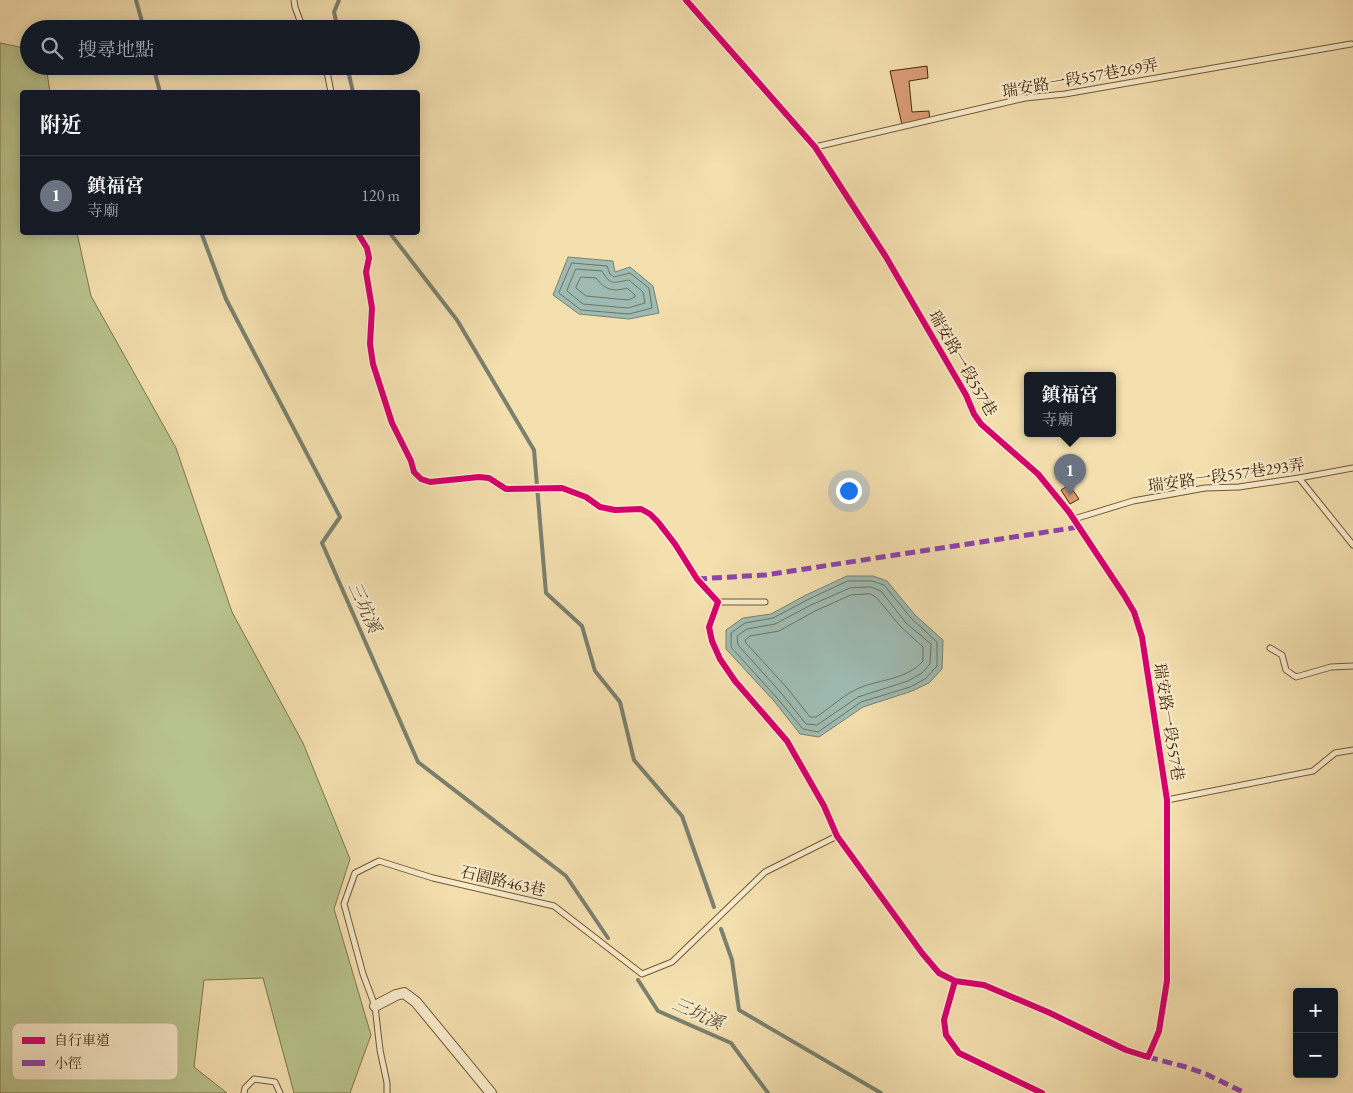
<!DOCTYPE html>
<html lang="zh-TW">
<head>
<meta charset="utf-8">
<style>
	body { margin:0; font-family:"EB Garamond","Noto Serif TC",serif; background:#242831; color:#f1f3f6 }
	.controls { position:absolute; right:15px; bottom:15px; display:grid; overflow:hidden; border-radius:5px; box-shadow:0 2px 12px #0003 }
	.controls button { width:45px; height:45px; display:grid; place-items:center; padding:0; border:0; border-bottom:1px solid #363941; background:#171b24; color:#f1f3f6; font:25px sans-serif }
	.you { position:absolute; left:848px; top:490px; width:18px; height:18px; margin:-12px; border:4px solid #fff; border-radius:50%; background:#1a73e8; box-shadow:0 0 0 8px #1a73e833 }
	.badge { display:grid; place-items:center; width:32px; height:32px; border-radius:50%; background:#c59692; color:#fff; font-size:16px; font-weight:700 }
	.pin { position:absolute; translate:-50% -41px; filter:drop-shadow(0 1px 2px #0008) }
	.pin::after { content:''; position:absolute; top:26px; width:18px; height:15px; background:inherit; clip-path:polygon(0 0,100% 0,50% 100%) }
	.popup { position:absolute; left:1024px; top:372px; width:92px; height:65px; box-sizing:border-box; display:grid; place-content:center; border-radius:5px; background:#171b24; filter:drop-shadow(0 1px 4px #0005); font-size:16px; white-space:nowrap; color:#9ea1a6 }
	.popup b { font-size:19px; color:#f1f3f6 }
	.popup::after { content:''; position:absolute; left:50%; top:100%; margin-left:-10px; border:10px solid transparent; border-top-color:#171b24 }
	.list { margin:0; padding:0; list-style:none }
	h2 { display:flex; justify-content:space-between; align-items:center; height:65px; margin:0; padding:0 20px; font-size:21px }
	h2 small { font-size:16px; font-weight:400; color:#9ea1a6 }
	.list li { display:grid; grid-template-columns:32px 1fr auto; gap:15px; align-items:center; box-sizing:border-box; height:80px; padding:0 20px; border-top:1px solid #363941 }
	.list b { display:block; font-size:19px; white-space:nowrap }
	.list p { margin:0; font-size:16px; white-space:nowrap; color:#9ea1a6 }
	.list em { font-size:16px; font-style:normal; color:#9ea1a6 }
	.icon { flex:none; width:28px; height:28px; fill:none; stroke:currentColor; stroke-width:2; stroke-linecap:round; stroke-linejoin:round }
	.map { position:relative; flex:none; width:1353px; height:1093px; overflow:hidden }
	.search { position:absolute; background:#171b24; box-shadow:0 2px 12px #0003; left:20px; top:20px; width:400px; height:55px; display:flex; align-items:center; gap:12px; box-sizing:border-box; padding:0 18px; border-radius:28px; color:#9ea1a6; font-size:19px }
	.panel { position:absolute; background:#171b24; box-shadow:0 2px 12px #0003; left:20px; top:90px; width:400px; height:145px; border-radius:5px }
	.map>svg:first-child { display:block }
	.green { fill:#b8c28d; stroke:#7e764c }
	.water { fill:#9ebbb3; stroke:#7a816f }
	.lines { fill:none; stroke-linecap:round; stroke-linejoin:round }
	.shore { stroke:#71735e; stroke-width:1 }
	.stream { stroke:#7a816f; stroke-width:4 }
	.building { fill:#da9b75; stroke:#442b0a }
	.service-casing { stroke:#705833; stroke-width:7 }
	.minor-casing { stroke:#705833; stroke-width:12 }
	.service { stroke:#f8eacb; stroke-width:5 }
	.minor { stroke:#f8eacb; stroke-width:10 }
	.quiet { stroke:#8e44ad; stroke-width:5; stroke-dasharray:10 5; stroke-linecap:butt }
	.cycleway-casing { stroke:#f8eacb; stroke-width:9 }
	.cycleway { stroke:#d6006c; stroke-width:6 }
	.labels { text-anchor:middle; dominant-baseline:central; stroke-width:4.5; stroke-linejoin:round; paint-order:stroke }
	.street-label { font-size:16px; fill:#442b0a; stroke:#f8eacb }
	.water-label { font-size:18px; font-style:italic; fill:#5a4f34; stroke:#f8eacb }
	.key { fill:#f8eacb; stroke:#c2b191; stroke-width:1 }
	.key-label { font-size:14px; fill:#442b0a }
</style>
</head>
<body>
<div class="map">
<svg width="1353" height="1093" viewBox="0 0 1353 1093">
	<rect width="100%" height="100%" fill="#f4dfaf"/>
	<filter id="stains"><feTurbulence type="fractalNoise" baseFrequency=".004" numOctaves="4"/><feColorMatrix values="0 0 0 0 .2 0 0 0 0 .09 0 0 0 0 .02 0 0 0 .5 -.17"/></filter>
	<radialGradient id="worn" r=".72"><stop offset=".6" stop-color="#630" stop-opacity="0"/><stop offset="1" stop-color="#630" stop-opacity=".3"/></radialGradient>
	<!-- green -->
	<path class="green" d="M0,43L29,49V66H46L50,92H22V232L77,233L91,296L176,448L232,612L303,743L350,859L334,909L371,1035L350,1093H294L263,978L204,980L194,1067L227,1093H0Z"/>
	<!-- water -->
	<path class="water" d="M568,257L613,261L615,272L630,267L653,286L659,313L629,319L579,314L553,295Z
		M847,576H873L887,581L915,615L943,640L942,669L929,683L912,691L863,707L819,737L800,734L774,701L726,649V630L743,618L771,614L806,595Z"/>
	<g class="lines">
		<!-- shore -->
		<path class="shore" d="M572,263L607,266L610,274L614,277L630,273L649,288L652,308L629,314L581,310L559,293Z
			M576,269L602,271C611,287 614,282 629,280L643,292L645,303L628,308L583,304L567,291Z
			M581,277L596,278C605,290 613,292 627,288L635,295V297L628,300L586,296L576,288Z
			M848,581H872L884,585L911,618L937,642V666L925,679L910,687L861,702L818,732L803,729L777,698L731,647V633L745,623L773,618L809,599Z
			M871,587L881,591L906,623L931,644L930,664L922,673L908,681L858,697L817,725L806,724L782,694L738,645L737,636L747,629L775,624L811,605L850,588Z
			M870,594L876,597L901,627L923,647V661C906,681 876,679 855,690C841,697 829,709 816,717H810L788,689L746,643L745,640L750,636L779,631L815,611L851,595Z"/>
		<!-- stream -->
		<path class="stream" d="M136,0L144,29
			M338,29L334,12L339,0
			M153,66L160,92
			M347,66L353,92
			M201,232L226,299L340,517L322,543L418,762L566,876L608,938
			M389,232L457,320L534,450L546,593L582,626L595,671L620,702L634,760L682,816L714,907
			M721,929L732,960L739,1010L881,1093
			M638,980L658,1011L731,1043L768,1093"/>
	</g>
	<!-- building -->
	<path class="building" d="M927,66L928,78L909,81L912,112L929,111L930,123L902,125L890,71Z
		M1069,485L1079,499L1070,504L1061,490Z"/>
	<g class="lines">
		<defs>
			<path id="service" d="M294,0L295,7L303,29
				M324,66L327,72L331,92
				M815,147L1025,98L1065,94L1351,44
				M357,232L367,248L369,258L366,272L372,308L370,344L373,364L392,423L411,461L414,472L421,479L430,482L479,477L489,478L506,489L562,488L586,497L600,507L615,510L641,509L650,514L658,522L675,544L697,579L718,602L709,627L712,641L720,659L735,681L787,741L824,806L837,836L922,953L939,973L955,981L984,985L1050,1013L1126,1050L1148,1057L1159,1031L1167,981V800L1142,637L1134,612L1124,595L1069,512L1038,474L981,424L974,414L966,395L886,257L815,147L686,0
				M1299,478L1353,545
				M1074,519L1133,501L1205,488L1239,487L1299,478L1353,468
				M718,602H765
				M1270,648L1282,655L1286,670L1296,677L1331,667L1353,666
				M1167,800L1313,771L1335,753L1353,750
				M955,981L944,1020L946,1035L959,1053L1042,1093
				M244,1093L245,1088L254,1079L275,1082L280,1093
				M387,1093V1083L380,1050L375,1006L363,974L344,904L355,873L379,861L433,878L554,906L642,974L672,962L765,872L837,836"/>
			<path id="minor" d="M375,1006L396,995L404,993L416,1002L491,1093"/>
		</defs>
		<!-- service casing -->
		<use href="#service" class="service-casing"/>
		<!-- minor casing -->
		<use href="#minor" class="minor-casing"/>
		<!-- service -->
		<use href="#service" class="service"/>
		<!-- minor -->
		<use href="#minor" class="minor"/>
		<!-- quiet -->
		<path class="quiet" d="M697,579L765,575L1079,527
			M1148,1057L1186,1067L1206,1074L1245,1093"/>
		<defs>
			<path id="cycleway" d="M357,232L367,248L369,258L366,272L372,308L370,344L373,364L392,423L411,461L414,472L421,479L430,482L479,477L489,478L506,489L562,488L586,497L600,507L615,510L641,509L650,514L658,522L675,544L697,579L718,602L709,627L712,641L720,659L735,681L787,741L824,806L837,836L922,953L939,973L955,981L984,985L1050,1013L1126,1050L1148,1057L1159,1031L1167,981V800L1142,637L1134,612L1124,595L1069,512L1038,474L981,424L974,414L966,395L886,257L815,147L686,0
				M955,981L944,1020L946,1035L959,1053L1042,1093"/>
		</defs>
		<!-- cycleway casing -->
		<use href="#cycleway" class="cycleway-casing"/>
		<!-- cycleway -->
		<use href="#cycleway" class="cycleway"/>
	</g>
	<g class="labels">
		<!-- street labels -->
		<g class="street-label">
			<text transform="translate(1080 78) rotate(-10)">瑞安路一段557巷269弄</text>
			<text transform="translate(963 363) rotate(60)">瑞安路一段557巷</text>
			<text transform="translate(1226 475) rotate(-8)">瑞安路一段557巷293弄</text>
			<text transform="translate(1169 722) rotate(81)">瑞安路一段557巷</text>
			<text transform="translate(503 881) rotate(13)">石園路463巷</text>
		</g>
		<!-- water labels -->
		<g class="water-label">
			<text transform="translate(365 607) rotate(66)">三坑溪</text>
			<text transform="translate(698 1013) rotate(24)">三坑溪</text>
		</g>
	</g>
	<!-- legend -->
	<rect x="12" y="1023" width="166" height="57" rx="8" class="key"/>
	<rect x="22" y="1037" width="23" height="7" fill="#d6006c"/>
	<rect x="22" y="1060" width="23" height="6" fill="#8e44ad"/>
	<g class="key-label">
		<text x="54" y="1045">自行車道</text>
		<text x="54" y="1068">小徑</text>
	</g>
	<rect width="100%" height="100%" filter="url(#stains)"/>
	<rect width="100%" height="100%" fill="url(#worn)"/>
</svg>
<div class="controls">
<button>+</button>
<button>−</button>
</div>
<div class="you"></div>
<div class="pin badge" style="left:1070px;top:495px;background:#6b7280">1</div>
<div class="popup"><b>鎮福宮</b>寺廟</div>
<div class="search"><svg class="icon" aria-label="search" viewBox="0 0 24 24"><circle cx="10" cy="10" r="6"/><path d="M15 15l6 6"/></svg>搜尋地點</div>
<section class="panel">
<h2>附近<small></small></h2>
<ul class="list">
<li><span class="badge" style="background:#6b7280">1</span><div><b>鎮福宮</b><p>寺廟</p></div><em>120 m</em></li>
</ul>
</section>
</div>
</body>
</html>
